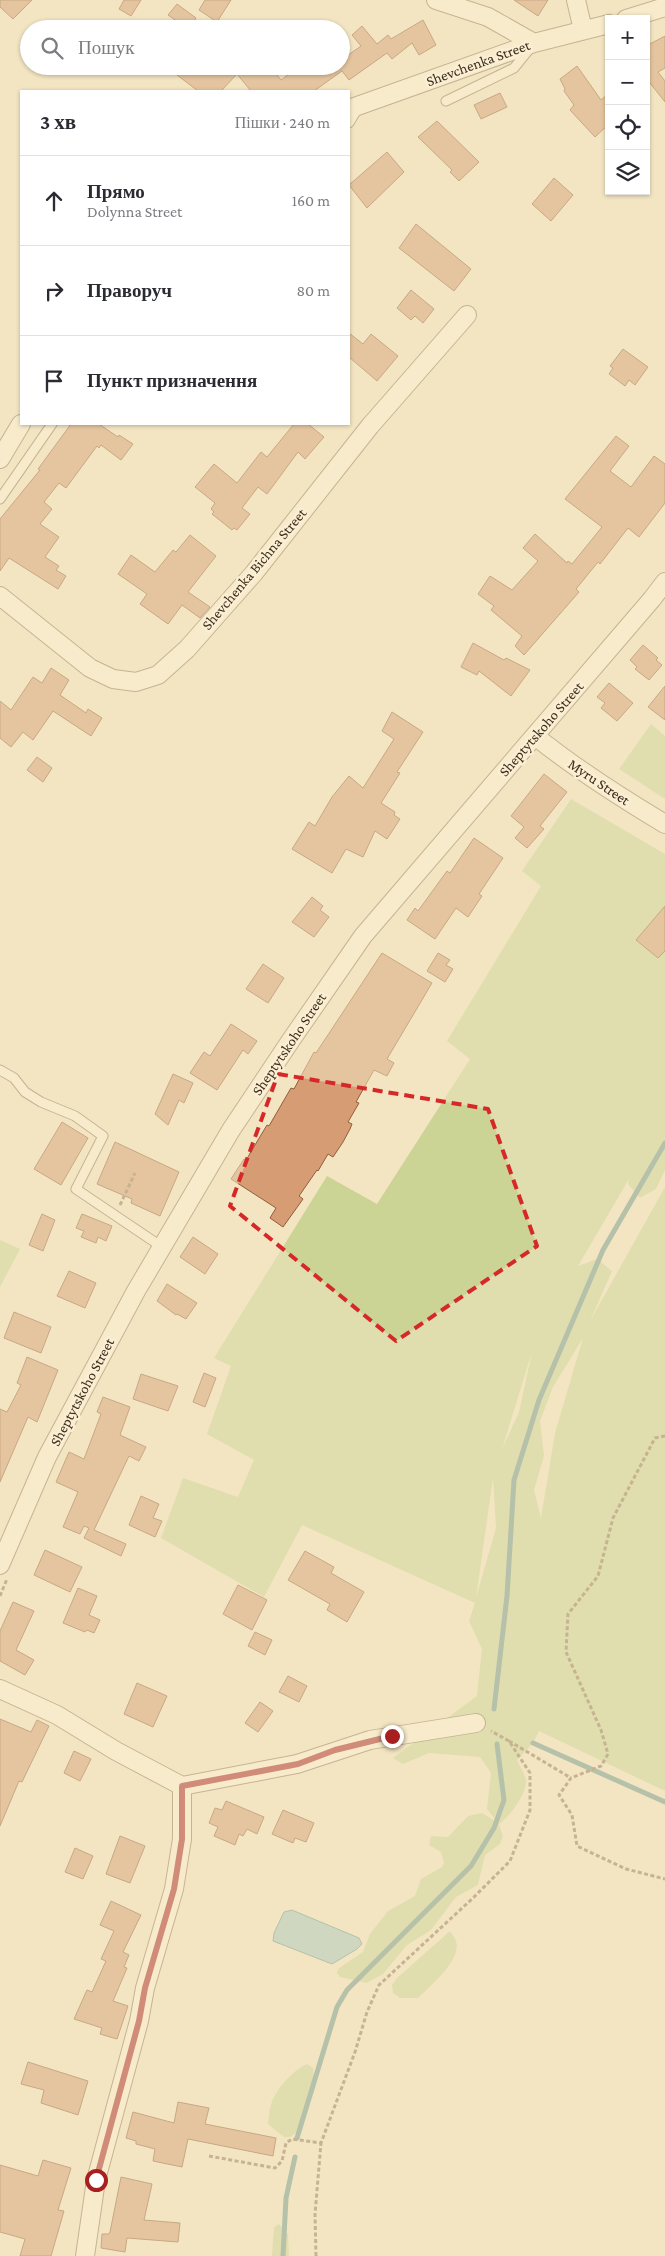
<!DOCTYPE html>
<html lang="uk">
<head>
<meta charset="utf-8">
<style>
	body { margin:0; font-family:"Crimson Pro",serif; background:#f2f2f3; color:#2b2b33 }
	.controls { position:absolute; right:15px; top:15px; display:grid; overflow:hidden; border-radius:0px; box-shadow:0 1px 4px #0004 }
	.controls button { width:45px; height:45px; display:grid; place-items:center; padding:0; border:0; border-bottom:1px solid #e1e1e2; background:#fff; color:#2b2b33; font:25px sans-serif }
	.stop { position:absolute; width:15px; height:15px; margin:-11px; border:4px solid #a71f1f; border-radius:50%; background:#fff }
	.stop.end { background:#a71f1f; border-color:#fff; box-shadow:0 1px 5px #0008 }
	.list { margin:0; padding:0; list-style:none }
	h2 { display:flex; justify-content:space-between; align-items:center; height:65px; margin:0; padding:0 20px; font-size:21px }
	h2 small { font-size:16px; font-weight:400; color:#7c7c81 }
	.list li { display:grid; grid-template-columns:32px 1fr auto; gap:15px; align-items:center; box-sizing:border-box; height:90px; padding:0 20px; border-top:1px solid #e1e1e2 }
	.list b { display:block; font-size:19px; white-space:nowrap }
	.list p { margin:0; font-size:16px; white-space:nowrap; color:#7c7c81 }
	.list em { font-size:16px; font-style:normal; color:#7c7c81 }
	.icon { flex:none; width:28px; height:28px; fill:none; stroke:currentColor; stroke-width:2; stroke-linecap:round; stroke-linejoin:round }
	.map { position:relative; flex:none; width:665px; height:2256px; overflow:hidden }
	.search { position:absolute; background:#fff; box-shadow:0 1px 4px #0004; left:20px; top:20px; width:330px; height:55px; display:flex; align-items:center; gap:12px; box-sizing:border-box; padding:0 18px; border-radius:28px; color:#7c7c81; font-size:19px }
	.panel { position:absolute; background:#fff; box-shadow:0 1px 4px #0004; left:20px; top:90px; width:330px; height:335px; border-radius:0px }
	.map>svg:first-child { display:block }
	.green { fill:#cbd395; fill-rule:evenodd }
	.water { fill:#a5c6bc; stroke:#6a958b }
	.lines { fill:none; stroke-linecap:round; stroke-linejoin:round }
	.stream { stroke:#6a958b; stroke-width:5 }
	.building { fill:#d69d74; stroke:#935d39 }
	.service-casing { stroke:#907657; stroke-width:11 }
	.minor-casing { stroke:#907657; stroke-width:20 }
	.path { stroke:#907657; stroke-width:3; stroke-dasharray:4 2.5; stroke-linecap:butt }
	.service { stroke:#fdf2d7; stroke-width:9 }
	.minor { stroke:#fdf2d7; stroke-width:18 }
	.route { stroke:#a71f1f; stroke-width:6 }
	.marked { fill:none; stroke:#d62828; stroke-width:4; stroke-dasharray:10 6; stroke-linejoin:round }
	.labels { text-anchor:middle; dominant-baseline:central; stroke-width:5; stroke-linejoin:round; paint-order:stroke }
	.street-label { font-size:15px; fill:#3e2d1d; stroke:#faefd3 }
</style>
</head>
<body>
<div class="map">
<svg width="665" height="2256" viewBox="0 0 665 2256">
	<rect width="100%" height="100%" fill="#f3e5c2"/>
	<!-- green -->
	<path class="green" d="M651,724L665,736V799L619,769Z
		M571,799L665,854V1170L656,1189L640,1198L628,1184L629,1179L578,1266L597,1259L612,1271L590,1321L665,1187V1791L539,1731L533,1743L517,1760C520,1766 524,1773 526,1779C528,1793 509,1817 499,1824L503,1836L500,1844L485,1855L478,1885L456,1897L431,1930L407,1945L383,1974L367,1983L340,1977L337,1973L339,1968L363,1952L370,1934L388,1911L415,1896L421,1879L442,1867L444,1863L441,1852L429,1845L431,1836L448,1837L468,1816L482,1813L498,1823L487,1809L491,1773L480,1757L429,1753L403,1764L393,1758L477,1696L482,1649L469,1621L475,1603L302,1525L264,1597L161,1538L183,1478L238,1497L254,1460L207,1434L231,1366L214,1358L327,1176L377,1204L470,1059L447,1041L541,886L522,871ZM583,1338L555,1433L541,1518L534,1490L544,1456L540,1421L553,1387ZM532,1352L519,1412L502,1449ZM493,1478L496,1528L476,1598Z
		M0,1240L20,1249L0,1287Z
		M450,1931C452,1934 455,1938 456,1941C462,1960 430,1986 418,1998H400L393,1993L392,1985L397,1978Z
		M307,2064L313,2068L315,2088L298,2131L290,2137H284L268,2124C269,2118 269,2111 271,2105C275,2090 293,2070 307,2064Z
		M279,2224L288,2234L289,2256H272L274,2227Z"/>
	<!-- water -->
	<path class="water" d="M292,1910L359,1938L362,1944L357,1949L332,1964L273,1941L274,1933L284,1912Z"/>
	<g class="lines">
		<!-- stream -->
		<path class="stream" d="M494,1709L507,1596L514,1480L539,1400L603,1250L665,1143
			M533,1743L665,1802
			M297,2138L337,2007L347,1990L471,1866L494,1828L504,1800L497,1744
			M283,2256L286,2198L295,2157"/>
	</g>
	<!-- building -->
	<path class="building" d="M0,0H32L13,19L0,7Z
		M124,0H141L131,16L119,9Z
		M205,0H231L217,22L199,10Z
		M514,0H548L538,16Z
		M177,4L196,18L188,29L168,15Z
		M423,20L436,45L419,55L412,43L392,59L387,53L349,80L342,71L314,91H251L237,74L221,91H198L177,75L184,66H270L281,80L300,66H341V60L361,46L352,35L362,26L377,44L388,35L391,39Z
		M665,36V68L658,72L665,81V102L646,78V46Z
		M577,66L601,100L609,93V124L595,137L570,110L574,105L564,91L565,89L560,79Z
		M500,93L507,107L481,119L474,105Z
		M437,121L479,162L459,181L450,172L452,170L418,137Z
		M387,152L404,172L367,208L349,185Z
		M554,178L573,195L551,221L532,204Z
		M416,224L471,269L454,291L399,248Z
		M411,290L434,309L423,323L415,316L411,320L397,308Z
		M349,333L363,344L371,334L398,356L377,381L349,357Z
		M623,349L648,367L635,385L629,380L625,386L609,374L613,368L610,366Z
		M71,424H99L118,437L119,435L133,444L121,460L101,445L99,448L97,446L66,488L59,483L44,502L52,509L40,524L59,537L45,557L59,566L56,570L66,576L58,589L9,558L0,571V519L40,470L38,469Z
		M294,424H308L324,437L305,459L298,452L267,494L258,487L242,508L250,514L237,530L234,528L232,530L212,514L214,512L211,509L215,503L195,487L214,464L237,483L261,452L267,457Z
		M616,436L629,446L610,471L631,487L654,456L665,464V503L639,537L628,528L600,564L598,562L576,589L579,592L524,655L515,646L522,636L491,610L494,606L478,594L490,576L512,590L538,561L523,548L535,534L567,563L568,561L572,564L602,527L565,499Z
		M190,535L216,556L188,592L210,607L200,618L182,605L168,624L140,604L147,594L118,574L131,555L155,572L173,550L176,552Z
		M473,643L504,660L506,658L530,670L511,696L479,671L477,675L461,667Z
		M643,645L658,658L656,660L662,665L649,680L635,669L637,667L630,660Z
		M51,668L69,680L60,695L86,713L88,709L102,718L91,736L53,711L33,740L23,732L11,747L0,738V701L11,710L33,677L42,683Z
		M609,683L633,703L617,721L601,708L605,703L597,697Z
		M665,686V720L648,707Z
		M392,712L423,732L397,772L400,773L381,803L395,812L394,815L400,819L387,839L375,831L363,857L346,849L332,873L292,849L309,822L315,826L332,797L349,776L363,788L394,739L382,731Z
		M37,757L52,768L43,782L27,770Z
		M544,774L567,792L540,826L544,829L527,848L515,838L524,827L511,816Z
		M474,838L503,858L479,894L482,896L468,917L456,908L435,939L407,920L415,908L418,911L447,871L450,873Z
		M312,897L323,906L320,910L329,917L314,937L292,922Z
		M665,906V951L658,958L636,940Z
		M382,953L432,983L387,1059L394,1063L387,1076L374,1070L356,1102L359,1103L348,1122L352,1124L350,1129L343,1142L333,1157L328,1154L318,1171L317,1170L299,1196L303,1199L283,1227L270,1218L276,1208L231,1179L244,1159L246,1160L267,1125L269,1126L291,1088L294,1089L314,1052L316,1053Z
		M438,953L450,960L446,965L453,969L445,982L427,971Z
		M263,964L284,978L268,1003L246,989Z
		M231,1024L257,1041L248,1054L243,1050L217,1090L190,1073L204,1052L210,1056Z
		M173,1074L193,1083L184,1103L179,1100L168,1125L155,1114Z
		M62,1122L88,1138L61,1185L34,1169Z
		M115,1142L179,1172L160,1216L131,1203L132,1199L97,1184Z
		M42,1214L55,1220L43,1251L29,1245Z
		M82,1214L112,1226L106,1241L98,1237L96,1243L81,1237L84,1231L76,1228Z
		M193,1237L218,1254L205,1274L180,1257Z
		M69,1271L96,1283L85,1308L57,1296Z
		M167,1284L197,1303L186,1319L177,1314L176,1315L157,1301Z
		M14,1312L51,1327L41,1353L4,1338Z
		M27,1357L58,1370L37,1422L28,1417L0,1482V1409L7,1412L21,1385L17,1383Z
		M204,1373L216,1378L205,1407L193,1402Z
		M141,1374L178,1386L168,1411L133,1399Z
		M103,1397L130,1407L120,1435L146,1447L139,1461L129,1456L94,1530L126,1544L121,1556L84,1538L89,1528L84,1526L80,1534L63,1527L78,1492L56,1482L69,1452L84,1459L101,1414L97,1412Z
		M141,1496L159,1504L153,1518L162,1521L155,1537L129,1525Z
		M45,1550L82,1567L70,1592L34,1575Z
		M305,1551L334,1567L331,1573L364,1592L347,1622L327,1610L330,1604L288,1580Z
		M238,1585L267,1600L252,1630L223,1614Z
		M78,1588L97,1596L89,1615L100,1620L94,1633L87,1630L85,1632L63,1623Z
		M13,1602L34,1611L16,1650L34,1660L25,1675L0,1661V1631Z
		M255,1632L272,1640L265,1655L248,1646Z
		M288,1676L307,1686L299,1702L279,1692Z
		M137,1683L167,1696L153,1727L124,1714Z
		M260,1702L273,1711L258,1732L245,1723Z
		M0,1719L31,1732L37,1720L49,1726L22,1782L19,1781L0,1826Z
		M74,1751L91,1759L80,1781L64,1773Z
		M226,1801L264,1817L257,1834L247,1829L243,1836L239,1834L235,1845L214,1836L218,1827L209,1823L215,1808L222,1810Z
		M283,1810L314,1823L306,1842L295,1838L293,1843L272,1834Z
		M120,1836L145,1846L130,1883L106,1874Z
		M75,1848L93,1856L83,1879L65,1872Z
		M111,1901L141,1915L123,1952L129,1955L124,1967L127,1968L113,2001L128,2006L117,2039L100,2034L102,2028L74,2019L87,1990L92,1992L106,1961L101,1959L114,1931L100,1925Z
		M28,2062L88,2081L78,2115L41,2103L44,2090L21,2084Z
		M178,2102L209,2108L205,2124L276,2138L273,2156L188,2139L182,2167L153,2161L155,2149L136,2144V2141L126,2138L133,2112L174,2123Z
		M43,2160L71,2168L58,2210L64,2211L51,2256H20L25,2239L0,2232V2165L38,2176Z
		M121,2177L152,2184L144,2220L180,2223L178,2242L127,2238L125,2252L101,2248L102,2234H109L110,2232Z"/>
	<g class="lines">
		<defs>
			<path id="service" d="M446,101L514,68L531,47
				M349,123L358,108
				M0,499L52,424
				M0,1070L14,1078L25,1092L41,1102L75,1116L103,1136L76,1189L162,1247"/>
			<path id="minor" d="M436,0L488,17L534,43
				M576,0L583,30
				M626,19L665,7
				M349,109L534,43L609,24
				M0,459L21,424
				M0,596L90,668L113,679L136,682L158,675L187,649L254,573L370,426L467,315
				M535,736C576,769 620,797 665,824
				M0,1565L47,1457L136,1291L231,1130L291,1040L363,936L652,599L665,582
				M0,1689L57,1715L116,1751L182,1786L297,1764L370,1740L476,1723
				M85,2256L96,2180L139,2021L145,1988L174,1889L182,1839V1786"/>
		</defs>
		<!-- service casing -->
		<use href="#service" class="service-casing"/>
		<!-- minor casing -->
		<use href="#minor" class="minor-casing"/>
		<!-- path -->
		<path class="path" d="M120,1205L135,1173
			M665,1436L655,1438L613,1518L598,1576L568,1614L566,1652L601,1730L608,1754L601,1766L571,1778L559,1795L572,1815L577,1846L626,1869L665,1879
			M0,1596L7,1579
			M509,1741L571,1778
			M209,2156L275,2168L282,2161L286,2143L292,2139L321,2143L355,2052L367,2012L379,1985L473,1898L510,1861L530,1810V1773L509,1741L491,1731
			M316,2256L315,2214L321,2143"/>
		<!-- service -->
		<use href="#service" class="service"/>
		<!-- minor -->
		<use href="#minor" class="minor"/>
	</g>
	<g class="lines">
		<!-- route -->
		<path class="route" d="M96,2180L139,2021L145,1988L174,1889L182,1839V1786L298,1764L335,1750L392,1736"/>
	</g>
	<!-- marked area -->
	<path d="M0 0H665V2256H0ZM278,1074L488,1109L537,1246L396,1341L230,1206Z" fill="#f3e5c2" fill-opacity=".55" fill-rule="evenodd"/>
	<path class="marked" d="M278,1074L488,1109L537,1246L396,1341L230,1206Z"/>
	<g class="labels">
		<!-- street labels -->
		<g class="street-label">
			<text transform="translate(478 63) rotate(-20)">Shevchenka Street</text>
			<text transform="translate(254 569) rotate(-50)">Shevchenka Bichna Street</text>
			<text transform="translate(541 729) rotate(-49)">Sheptytskoho Street</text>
			<text transform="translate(599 782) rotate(34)">Myru Street</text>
			<text transform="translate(289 1044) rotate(-56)">Sheptytskoho Street</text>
			<text transform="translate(82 1392) rotate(-62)">Sheptytskoho Street</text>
		</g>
	</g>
</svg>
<div class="controls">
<button>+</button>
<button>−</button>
<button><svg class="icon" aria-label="locate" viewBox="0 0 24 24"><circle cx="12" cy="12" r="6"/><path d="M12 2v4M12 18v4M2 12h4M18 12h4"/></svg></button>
<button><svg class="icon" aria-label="layers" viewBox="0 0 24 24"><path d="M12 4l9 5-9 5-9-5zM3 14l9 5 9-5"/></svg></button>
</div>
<div class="stop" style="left:96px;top:2180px"></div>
<div class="stop end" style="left:392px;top:1736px"></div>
<div class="search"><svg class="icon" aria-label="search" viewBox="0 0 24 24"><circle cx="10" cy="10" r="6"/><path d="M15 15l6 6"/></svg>Пошук</div>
<section class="panel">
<h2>3 хв<small>Пішки · 240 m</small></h2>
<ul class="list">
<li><svg class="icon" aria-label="ahead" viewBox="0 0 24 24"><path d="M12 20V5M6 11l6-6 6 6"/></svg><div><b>Прямо</b><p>Dolynna Street</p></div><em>160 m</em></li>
<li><svg class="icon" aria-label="right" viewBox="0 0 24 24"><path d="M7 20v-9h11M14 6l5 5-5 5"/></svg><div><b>Праворуч</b></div><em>80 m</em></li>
<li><svg class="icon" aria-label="arrive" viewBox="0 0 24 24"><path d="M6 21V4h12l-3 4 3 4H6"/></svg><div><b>Пункт призначення</b></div></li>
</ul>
</section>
</div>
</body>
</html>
